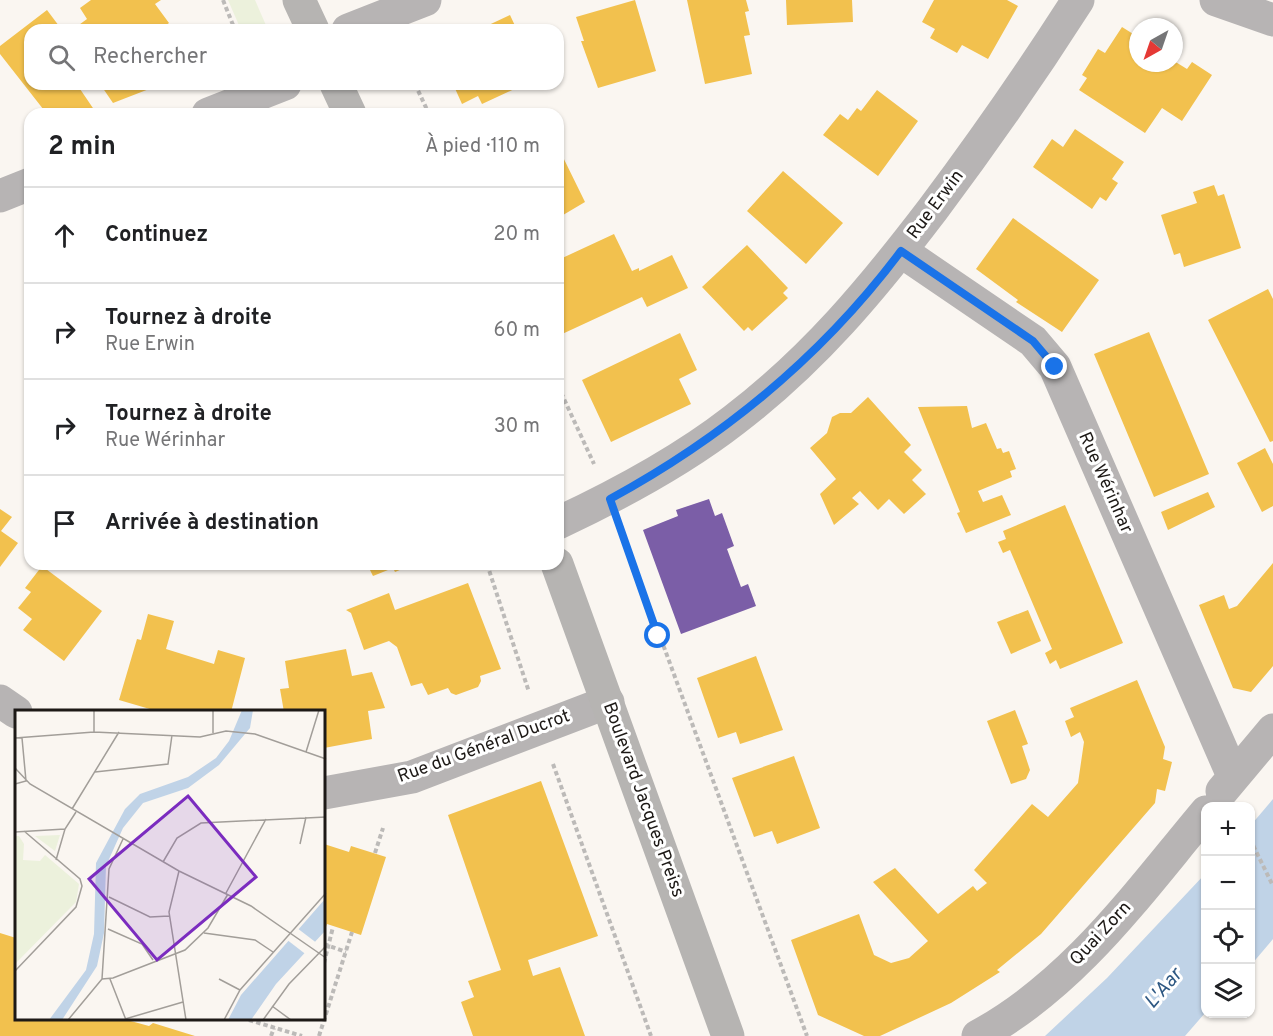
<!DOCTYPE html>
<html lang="fr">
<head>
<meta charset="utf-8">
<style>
	body { margin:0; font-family:Overpass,sans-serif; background:#f2f2f2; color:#202124 }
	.controls { position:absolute; right:18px; bottom:18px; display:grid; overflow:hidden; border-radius:12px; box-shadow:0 2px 4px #0004 }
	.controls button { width:54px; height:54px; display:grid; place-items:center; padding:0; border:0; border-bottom:2px solid #e0e0e0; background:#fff; color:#202124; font:30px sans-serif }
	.compass { position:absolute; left:1129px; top:18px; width:54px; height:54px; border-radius:50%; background:#fff; box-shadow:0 2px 4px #0004; rotate:220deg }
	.stop { position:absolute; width:18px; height:18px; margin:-14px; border:4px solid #1a73e8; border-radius:50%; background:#fff }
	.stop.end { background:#1a73e8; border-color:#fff; box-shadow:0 2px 6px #0008 }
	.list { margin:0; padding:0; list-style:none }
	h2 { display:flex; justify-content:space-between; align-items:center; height:78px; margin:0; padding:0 24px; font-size:26px }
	h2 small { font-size:20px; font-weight:400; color:#757577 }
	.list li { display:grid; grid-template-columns:39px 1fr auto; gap:18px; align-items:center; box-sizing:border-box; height:96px; padding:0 24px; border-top:2px solid #e0e0e0 }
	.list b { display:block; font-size:22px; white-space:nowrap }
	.list p { margin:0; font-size:20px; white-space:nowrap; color:#757577 }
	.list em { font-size:20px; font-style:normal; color:#757577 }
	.icon { flex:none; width:33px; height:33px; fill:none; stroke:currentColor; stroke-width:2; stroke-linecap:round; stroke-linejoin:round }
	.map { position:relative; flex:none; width:1273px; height:1036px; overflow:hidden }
	.search { position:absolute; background:#fff; box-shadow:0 2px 4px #0004; left:24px; top:24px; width:540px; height:66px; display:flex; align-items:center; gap:15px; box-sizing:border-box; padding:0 21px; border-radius:18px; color:#757577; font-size:22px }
	.panel { position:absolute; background:#fff; box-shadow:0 2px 4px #0004; left:24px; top:108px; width:540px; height:462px; border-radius:18px }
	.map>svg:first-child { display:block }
	.green { fill:#ecf1dc }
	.water { fill:#c0d3e7 }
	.homes { fill:#f2c14e }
	.offices { fill:#7b5ea7 }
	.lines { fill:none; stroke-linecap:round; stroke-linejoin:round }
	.path { stroke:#bcbab8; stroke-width:4; stroke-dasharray:4.5 3; stroke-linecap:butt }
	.street { stroke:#b7b4b4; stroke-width:33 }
	.secondary { stroke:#b6b4b2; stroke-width:33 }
	.route { stroke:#1a73e8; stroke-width:8 }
	.labels { text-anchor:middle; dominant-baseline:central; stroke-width:6; stroke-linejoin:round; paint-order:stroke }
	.street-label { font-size:18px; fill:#1d1916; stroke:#fff }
	.water-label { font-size:20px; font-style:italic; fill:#2e5883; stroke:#fff }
	.inset-road { fill:none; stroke:#a29e99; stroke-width:1.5 }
	.view { fill:#7b2cbf; fill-opacity:0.15; stroke:#7b2cbf; stroke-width:3 }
	.inset-edge { fill:none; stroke:#1d1916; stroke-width:3 }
</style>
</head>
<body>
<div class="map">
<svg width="1273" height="1036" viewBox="0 0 1273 1036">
	<rect width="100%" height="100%" fill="#faf6f1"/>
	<!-- green -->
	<path class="green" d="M228,0H255L268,30H241Z"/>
	<!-- water -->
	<path class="water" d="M1273,799V939L1251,965V825Z
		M1205,874V1013L1185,1036H1045L1107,978Z"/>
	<!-- homes -->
	<path class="homes" d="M91,0H161L155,4L169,23L165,26L168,30H72L87,19L80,8Z
		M635,0L656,71L598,88L581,41H584L576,17Z
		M687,0H746L749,11L745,12L750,35L744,36L752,74L705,84Z
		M786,0H852L853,22L787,25Z
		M934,0H1007L1018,6L988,59L962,45L957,53L930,38L935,29L922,22Z
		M47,10L62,30H30V84H87L80,89L97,114H47L0,54V46Z
		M510,15L517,30H478Z
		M1122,27L1138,37V63H1174V61L1187,69L1192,62L1212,75L1182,121L1162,108L1145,133L1079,90L1087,78L1082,75L1098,49L1105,53Z
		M100,84H162L113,103Z
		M453,84H525L482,104L478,96L462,104Z
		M877,90L918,121L878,176L823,135L840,114L848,120L857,108L861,111Z
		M1075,129L1124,162L1112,179L1118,183L1106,201L1100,197L1092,209L1033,167L1052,139L1063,147Z
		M558,147L585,202L558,218Z
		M783,171L843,223L806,264L747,211Z
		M1214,185L1218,196L1224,194L1241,248L1184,267L1180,253L1174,255L1161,215L1197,203L1193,192Z
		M1013,218L1099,280L1062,332L1016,302L1018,300L976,269Z
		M614,234L632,271L639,268V271L672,255L688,288L647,307L642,297L560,335L558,260Z
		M747,245L788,288L783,293L788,298L752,331L748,327L744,331L702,287Z
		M1268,289L1273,299V441L1270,442L1208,320Z
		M1149,332L1209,474L1154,497L1094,354Z
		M680,333L697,370L679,379L691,404L611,442L582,380Z
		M868,397L911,445L904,452L922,470L912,480L926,494L904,514L889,499L878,510L860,491L852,498L859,504L834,525L820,494L836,479L810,448L827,433L832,417L840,413H851Z
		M967,406L972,428L986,423L997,449L1001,448L1003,453L1009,451L1016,469L1010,471L1012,477L978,491L983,502L1002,495L1011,515L966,533L957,513L960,512L918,407Z
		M1265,448L1273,464V506L1262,512L1237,463Z
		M1208,492L1215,507L1168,530L1161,512Z
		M1065,505L1123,643L1060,669L1056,660L1050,664L1045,653L1052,649L1010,550L1003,553L998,542L1006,539L1003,531Z
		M0,509L12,517L1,531L18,543L0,567Z
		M1273,563V666L1251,692L1233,688L1199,605L1224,595L1229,609L1237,606Z
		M367,564H414L395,572L393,568L373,576Z
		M42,566L102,611L64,661L23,630L32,619L18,608L31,592L25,588Z
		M468,583L501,669L480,676L481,681L478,687L456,695L451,693L448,688L428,695L422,683L411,686L397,647L389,641L364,650L351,613L346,610L389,593L395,610Z
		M1028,610L1041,641L1011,654L997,622Z
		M148,614L174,621L166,649L214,664L218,650L245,658L231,712H160L119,700L137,639L141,640Z
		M346,649L352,676L372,672L385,708L368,711L372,739L324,748V712H284L280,689L289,688L285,661Z
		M756,656L783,730L740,744L736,732L718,738L697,678Z
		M1137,680L1165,747L1163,759L1172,762L1165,791L1157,789L1155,803L1041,934L997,970L1000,972L951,1003L880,1036H864L818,1015L791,940L859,914L874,955L891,963L909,958L928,941L873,882L895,868L938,914L973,886L977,891L987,883L974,870L1032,804L1048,817L1078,783L1084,742L1080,732L1071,737L1065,721L1074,717L1070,708Z
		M1015,710L1028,744L1022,746L1030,770L1026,779L1011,784L987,721Z
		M794,756L820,828L777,844L772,831L754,837L732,778Z
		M541,781L598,936L528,960L533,976L560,967L585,1036H473L461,1002L474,997L468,981L501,970L448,815Z
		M324,844L349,852L351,846L386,857L361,935L327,924L324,932Z
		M0,933L16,938V1020H127L149,1026L153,1023L195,1036H0Z"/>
	<!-- offices -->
	<path class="offices" d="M709,499L715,516L722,513L734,546L727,549L741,587L748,584L756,606L681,634L643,530L678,516L676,510Z"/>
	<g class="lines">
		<!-- path -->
		<path class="path" d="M223,0L235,30
			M415,84L429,114
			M558,386L594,464
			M622,533L807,1036
			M487,564L529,692
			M553,764L651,1036
			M1250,839L1273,886
			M375,853L383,828
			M324,944L346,952
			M324,963L333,927
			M249,1020L302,1036
			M271,1036L274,1028
			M319,1036L352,932"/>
		<!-- street -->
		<path class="street" d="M1216,0L1273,20
			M348,30L425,0
			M208,114L285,84
			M0,196L30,184
			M901,251L1033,341L1055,367L1233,776
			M558,523C620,494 680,462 734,420C814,359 872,289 933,209C984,141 1032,72 1078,0
			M0,701L16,712
			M1222,791L1273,730
			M324,793L412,777L608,702
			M978,1036C1074,984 1138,893 1206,812"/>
		<!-- secondary -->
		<path class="secondary" d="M299,0L313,30
			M336,84L350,114
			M557,564L728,1036"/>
	</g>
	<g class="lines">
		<!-- route -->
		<path class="route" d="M658,636L610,499C724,437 823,355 901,251L1033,341L1055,367"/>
	</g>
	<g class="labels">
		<!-- street labels -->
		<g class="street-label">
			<text transform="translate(936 205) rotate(-53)">Rue Erwin</text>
			<text transform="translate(1105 483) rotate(66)">Rue Wérinhar</text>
			<text transform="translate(484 747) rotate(-20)">Rue du Général Ducrot</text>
			<text transform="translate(643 800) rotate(70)">Boulevard Jacques Preiss</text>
			<text transform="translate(1101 934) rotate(-47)">Quai Zorn</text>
		</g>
		<!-- water labels -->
		<g class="water-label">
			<text transform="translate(1164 989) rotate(-49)">L'Aar</text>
		</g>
	</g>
	<!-- overview -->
	<g transform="translate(15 710)">
		<rect width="310" height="310" fill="#faf6f1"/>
		<path d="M45,125L40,141L20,126ZM0,126H4L9,134L8,150L25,151L30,145L64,174L61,192L0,254Z" fill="#ecf1dc"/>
		<path d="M227,0H238L235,18L204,55L173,78L128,93L108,118L91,156L89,223L82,256L47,310H34L71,260L79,224L81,153L110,99L125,84L173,67L201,48L214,31ZM310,189V221L261,274L236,310H213L226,285Z" fill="#c0d3e7"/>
		<path d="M282,218L303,234L293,246L271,229Z" fill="#faf6f1"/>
		<path class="inset-road" d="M79,0V22M198,23V0M0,28L79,22L185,27L211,21L240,24L311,49M291,42L304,0M0,58L15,74L164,161L236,196L311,248M80,62L153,54L157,25M0,74L11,71L7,28M57,99L104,22M0,122L50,119M285,134L291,107M41,150L50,119L61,102M148,152L162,128L186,113L311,107M164,161L154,202L171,310M211,183L251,109M94,187L135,207L154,206M93,219L127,234L138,250M189,223L240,230L258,242M0,261L61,197L67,176L65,169L9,121M87,269L98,268L170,240L193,218L213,184M87,269L94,159L108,129M95,269L111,310M204,269L225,280M257,296L276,310M110,309L168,292M53,310L87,269M209,310L225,280L311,183M248,310L274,274L311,236"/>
		<path class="view" d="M173,86L241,167L142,250L74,169Z"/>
		<rect width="310" height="310" class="inset-edge"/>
	</g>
</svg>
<div class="controls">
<button>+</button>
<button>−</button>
<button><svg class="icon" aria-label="locate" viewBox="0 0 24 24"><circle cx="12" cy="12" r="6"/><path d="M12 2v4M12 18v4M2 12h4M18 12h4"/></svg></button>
<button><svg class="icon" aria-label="layers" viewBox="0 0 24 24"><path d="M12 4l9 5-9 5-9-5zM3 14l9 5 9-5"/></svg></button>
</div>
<svg class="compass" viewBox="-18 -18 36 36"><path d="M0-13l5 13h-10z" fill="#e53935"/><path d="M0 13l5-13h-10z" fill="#757577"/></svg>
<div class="stop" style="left:658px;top:636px"></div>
<div class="stop end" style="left:1055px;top:367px"></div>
<div class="search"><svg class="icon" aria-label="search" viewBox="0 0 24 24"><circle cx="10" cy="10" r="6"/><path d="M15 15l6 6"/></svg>Rechercher</div>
<section class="panel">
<h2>2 min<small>À pied · 110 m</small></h2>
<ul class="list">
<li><svg class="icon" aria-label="ahead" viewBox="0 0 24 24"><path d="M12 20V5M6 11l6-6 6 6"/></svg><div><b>Continuez</b></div><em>20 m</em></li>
<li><svg class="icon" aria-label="right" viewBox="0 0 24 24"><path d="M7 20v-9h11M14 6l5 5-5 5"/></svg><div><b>Tournez à droite</b><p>Rue Erwin</p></div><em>60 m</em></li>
<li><svg class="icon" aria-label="right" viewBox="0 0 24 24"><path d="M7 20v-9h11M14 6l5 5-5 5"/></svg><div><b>Tournez à droite</b><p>Rue Wérinhar</p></div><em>30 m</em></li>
<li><svg class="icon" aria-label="arrive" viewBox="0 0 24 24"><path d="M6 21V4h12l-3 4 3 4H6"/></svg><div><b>Arrivée à destination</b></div></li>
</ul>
</section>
</div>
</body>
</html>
